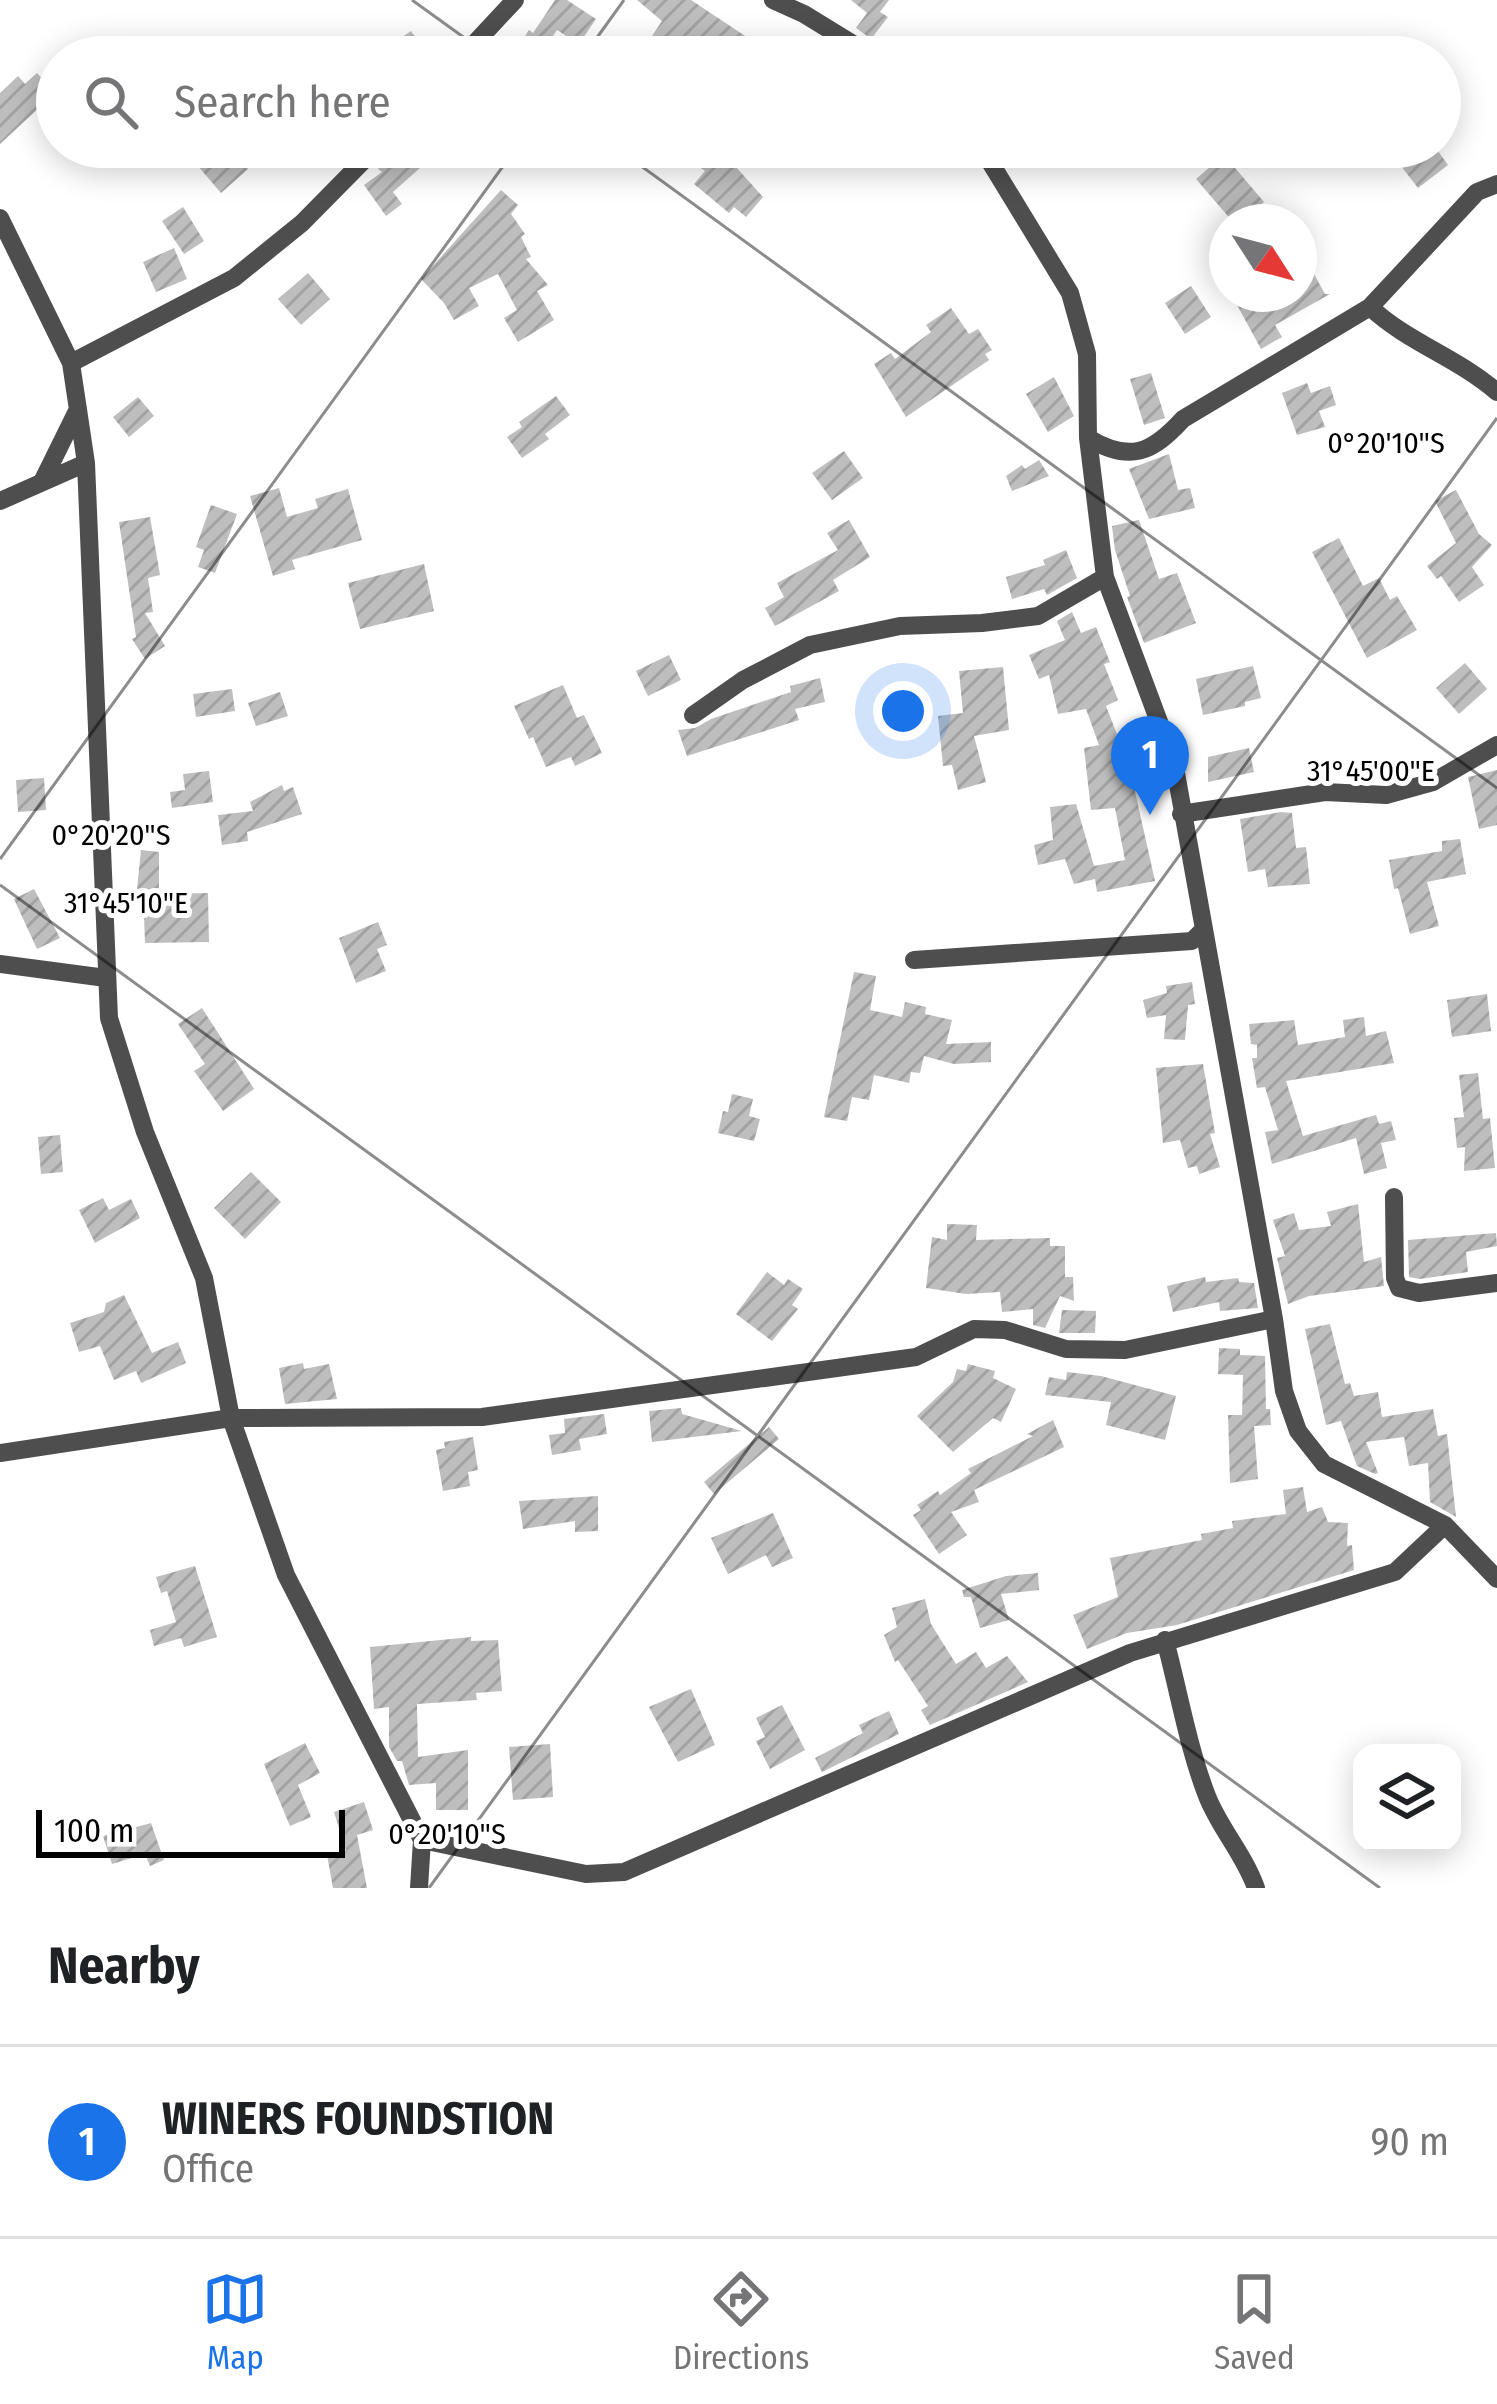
<!DOCTYPE html>
<html lang="en">
<head>
<meta charset="utf-8">
<style>
	body { margin:0; font-family:"Fira Sans Condensed",sans-serif; background:#f2f2f2; color:#202124 }
	.controls { position:absolute; right:36px; bottom:36px; display:grid; overflow:hidden; border-radius:24px; box-shadow:0 6px 30px #0003 }
	.controls button { width:108px; height:108px; display:grid; place-items:center; padding:0; border:0; border-bottom:3px solid #e0e0e0; background:#fff; color:#202124; font:60px sans-serif }
	.compass { position:absolute; left:1209px; top:204px; width:108px; height:108px; border-radius:50%; background:#fff; box-shadow:0 6px 30px #0003; rotate:126deg }
	.scale { position:absolute; left:36px; bottom:30px; width:309px; box-sizing:border-box; padding-left:12px; border:6px solid #000; border-top:0; font-size:33px; line-height:42px; white-space:nowrap; color:#000; -webkit-text-stroke:9px #fff; paint-order:stroke }
	.you { position:absolute; left:903px; top:711px; width:42px; height:42px; margin:-30px; border:9px solid #fff; border-radius:50%; background:#1a73e8; box-shadow:0 0 0 18px #1a73e833 }
	.badge { display:grid; place-items:center; width:78px; height:78px; border-radius:50%; background:#1a73e8; color:#fff; font-size:39px; font-weight:700 }
	.pin { position:absolute; translate:-50% -99px; filter:drop-shadow(0 3px 6px #0008) }
	.pin::after { content:''; position:absolute; top:63px; width:42px; height:36px; background:inherit; clip-path:polygon(0 0,100% 0,50% 100%) }
	.list { margin:0; padding:0; list-style:none }
	h2 { display:flex; justify-content:space-between; align-items:center; height:156px; margin:0; padding:0 48px; font-size:51px }
	h2 small { font-size:39px; font-weight:400; color:#757577 }
	.list li { display:grid; grid-template-columns:78px 1fr auto; gap:36px; align-items:center; box-sizing:border-box; height:192px; padding:0 48px; border-top:3px solid #e0e0e0 }
	.list b { display:block; font-size:45px; white-space:nowrap }
	.list p { margin:0; font-size:39px; white-space:nowrap; color:#757577 }
	.list em { font-size:39px; font-style:normal; color:#757577 }
	.icon { flex:none; width:66px; height:66px; fill:none; stroke:currentColor; stroke-width:2; stroke-linecap:round; stroke-linejoin:round }
	.map { position:relative; flex:none; width:1497px; height:1888px; overflow:hidden }
	.search { position:absolute; background:#fff; box-shadow:0 6px 30px #0003; left:36px; right:36px; top:36px; height:132px; display:flex; align-items:center; gap:30px; box-sizing:border-box; padding:0 42px; border-radius:66px; color:#757577; font-size:45px }
	.sheet { height:348px; background:#fff }
	nav { display:flex; justify-content:space-around; align-items:center; box-sizing:border-box; height:168px; border-top:3px solid #e0e0e0; background:#fff; font-size:33px; color:#757577 }
	nav a { display:grid; justify-items:center; gap:6px }
	nav .on { color:#1a73e8 }
	.map>svg:first-child { display:block }
	.building { fill:url(#building-hatch) }
	.lines { fill:none; stroke-linecap:round; stroke-linejoin:round }
	.minor { stroke:#4e4e4e; stroke-width:18 }
	.ticks { fill:none; stroke:#000; stroke-width:3; stroke-opacity:0.45 }
	.ticks-label { font-size:30px; text-anchor:middle; fill:#000; stroke:#fff; stroke-width:10; stroke-linejoin:round; paint-order:stroke }
</style>
</head>
<body>
<div class="map">
<svg width="1497" height="1888" viewBox="0 0 1497 1888">
	<defs>
		<pattern id="building-hatch" width="6" height="6" patternUnits="userSpaceOnUse" patternTransform="scale(3)"><rect width="6" height="6" fill="#bebebe"/><path d="M-1 1l2-2M0 6l6-6M5 7l2-2" fill="none" stroke="#a2a2a2"/></pattern>
	</defs>
	<rect width="100%" height="100%" fill="#fff"/>
	<!-- building -->
	<path class="building" d="M555,0H567L596,19L579,44L557,30L539,57H526L516,50L529,30L533,33Z
		M637,0H691L777,57H638L662,21Z
		M851,0H889L880,12L888,17L871,39L856,28L867,13Z
		M411,31L429,57H373Z
		M37,73L55,93L0,144V93L18,76L25,84Z
		M204,147H228L248,169L221,193L191,158Z
		M403,147H437L415,162L420,168L393,192L402,204L386,216L364,185L382,172L378,169Z
		M1427,147H1435L1448,165L1418,188L1401,166Z
		M711,149L735,166L763,197L746,217L734,207L729,213L694,184L705,171L698,166Z
		M1224,155L1264,202L1256,209L1267,222H1233L1196,179Z
		M501,190L518,205L511,214L525,234L521,237L531,257L526,259L548,285L537,291L554,320L518,342L504,318L517,310L498,274L469,288L479,306L454,320L444,303L421,279Z
		M183,207L204,241L184,254L162,221Z
		M174,248L187,279L156,292L143,262Z
		M308,273L330,299L301,325L278,299Z
		M1307,274H1314L1325,294H1330L1275,325L1282,337L1261,349L1231,294H1299V279Z
		M1191,286L1211,317L1185,334L1165,303Z
		M951,308L969,334L978,329L992,350L985,354L989,360L906,417L874,364L891,353L895,359L931,332L926,325Z
		M1151,373L1165,418L1144,425L1130,379Z
		M1054,377L1074,416L1048,432L1026,394Z
		M1307,383L1311,393L1330,386L1336,405L1319,411L1325,427L1297,435L1282,393Z
		M556,396L570,415L545,434L549,439L522,458L507,437L522,427L519,422Z
		M138,397L154,416L129,437L113,417Z
		M844,451L863,478L832,500L812,473Z
		M1169,454L1178,490L1190,488L1195,508L1149,519L1129,469Z
		M1039,460L1049,476L1012,491L1006,476L1022,465L1025,469Z
		M279,488L287,517L318,508L315,499L348,489L362,540L292,560L295,569L273,576L250,496Z
		M1456,490L1479,534L1492,545L1472,567L1484,585L1459,602L1441,576L1437,579L1427,566L1456,543L1435,501Z
		M211,505L237,514L215,573L198,567L204,550L196,547Z
		M150,517L160,575L148,578L153,612L145,613L165,646L145,659L132,639L136,637L119,522Z
		M849,520L870,557L833,580L839,591L775,626L765,608L784,597L777,583L838,550L827,533Z
		M1139,520L1159,579L1177,573L1196,623L1144,643L1127,597L1130,596L1115,550L1112,526Z
		M1339,538L1363,586L1379,578L1390,600L1397,596L1417,630L1367,658L1312,552Z
		M1066,550L1077,578L1047,595L1044,589L1012,599L1006,577L1045,565L1043,560Z
		M424,564L434,611L360,629L348,583Z
		M1072,612L1081,633L1096,627L1110,662L1104,664L1118,700L1106,706L1120,742L1126,741V746L1153,743L1161,766L1163,779L1134,787L1155,881L1097,892L1095,879L1074,884L1065,859L1038,865L1034,845L1053,840L1050,807L1076,804L1094,866L1125,860L1115,808L1091,810L1084,748L1099,745L1086,709L1058,714L1049,675L1039,679L1029,655L1065,640L1057,621Z
		M669,655L681,680L648,696L636,671Z
		M1465,663L1487,689L1459,714L1436,688Z
		M1253,666L1261,698L1245,702V706L1203,715L1196,679Z
		M1003,667L1009,730L974,736L986,782L958,790L952,765L943,766L938,716L963,713L959,671Z
		M820,678L825,702L795,709L799,720L687,756L678,730L695,728L711,719L791,692L790,686Z
		M563,685L577,718L584,715L602,753L575,766L571,757L546,767L533,737L529,739L514,706Z
		M232,689L235,711L196,717L193,694Z
		M280,692L288,716L256,726L248,703Z
		M1249,748L1254,772L1208,782V757Z
		M1497,770V825L1479,829L1468,777Z
		M209,771L213,802L172,808L170,792L185,790L183,774Z
		M44,778L46,810L18,812L16,780Z
		M282,785L284,791L293,787L302,814L247,832L248,841L222,845L218,815L253,811L250,802Z
		M1281,812L1292,813L1296,848L1306,847L1310,884L1268,887L1265,869L1248,872L1240,819Z
		M1460,839L1466,874L1427,882L1439,926L1410,934L1398,888L1394,889L1389,860L1442,851V841Z
		M141,850L159,852V894L208,893L209,942L145,943L143,888L137,889Z
		M34,889L60,938L37,949L14,899Z
		M378,922L387,945L377,949L386,971L356,983L339,938Z
		M854,972L876,976L870,1010L902,1017L905,1002L926,1007L925,1014L952,1020L946,1044L991,1042V1062L954,1064L924,1056L920,1073L911,1072L909,1083L874,1075L869,1100L852,1097L847,1121L824,1117Z
		M1192,982L1195,1004L1188,1005L1185,1040L1164,1039L1166,1015L1147,1018L1143,1000L1167,993L1166,986Z
		M1487,994L1491,1031L1452,1037L1447,1000Z
		M202,1008L254,1089L223,1111L194,1071L205,1064L178,1024Z
		M1364,1017L1366,1036L1386,1031L1394,1063L1286,1081L1303,1136L1376,1115L1379,1124L1391,1121L1396,1140L1381,1143L1387,1168L1364,1174L1356,1138L1272,1164L1265,1132L1278,1130L1265,1087L1257,1088L1252,1058H1257V1045L1251,1044L1249,1024L1294,1020L1298,1045L1345,1037L1343,1020Z
		M1203,1064L1215,1133L1210,1134L1220,1167L1199,1174L1197,1166L1188,1168L1180,1140L1163,1143L1156,1068Z
		M1478,1073L1483,1119L1490,1118L1495,1168L1464,1171L1465,1147L1457,1148L1454,1118L1464,1117L1459,1075Z
		M732,1094L753,1099L749,1116L760,1119L754,1141L718,1133L723,1111L728,1112Z
		M60,1135L63,1172L41,1174L38,1137Z
		M251,1172L281,1202L245,1239L214,1208Z
		M103,1198L109,1210L131,1199L140,1218L95,1243L79,1210Z
		M1358,1204L1364,1262L1381,1257L1384,1286L1309,1296L1288,1304L1277,1258L1285,1256L1273,1220L1294,1213L1299,1230L1331,1226L1327,1212Z
		M947,1224L977,1225L976,1240L1050,1238V1246H1065V1277H1073L1074,1301L1060,1296L1045,1328L1033,1325V1309L1002,1312L1000,1292L966,1294L926,1288L932,1237L947,1240Z
		M1496,1233L1497,1246L1466,1252L1468,1272L1420,1279L1409,1277L1408,1240Z
		M767,1272L784,1285L788,1279L803,1289L792,1305L798,1309L772,1341L736,1314Z
		M1205,1277L1206,1282L1238,1278L1239,1282L1254,1283L1258,1308L1220,1311L1219,1302L1173,1312L1167,1286Z
		M124,1295L152,1353L178,1342L186,1363L141,1383L136,1371L114,1380L100,1346L79,1352L70,1323L104,1312L106,1303Z
		M1062,1310L1096,1311L1095,1333H1059Z
		M1330,1324L1345,1384L1350,1383L1354,1396L1378,1392L1382,1417L1433,1409L1438,1436L1447,1434L1456,1517L1430,1502L1428,1463L1409,1466L1404,1437L1366,1442L1378,1473L1375,1474L1357,1466L1341,1421L1326,1425L1305,1329Z
		M1219,1348L1240,1349V1355L1265,1356L1266,1409H1270L1271,1425L1254,1426L1258,1479L1230,1483L1228,1415H1242L1243,1375L1218,1374Z
		M303,1363L304,1369L329,1364L337,1399L285,1404L279,1368Z
		M968,1364L995,1371L993,1378L1016,1389L1001,1422L993,1418L953,1452L917,1416L953,1382L957,1369L966,1371Z
		M1067,1372L1101,1376L1176,1396L1165,1440L1106,1425L1111,1402L1045,1395L1049,1377L1066,1380Z
		M681,1408L682,1414L742,1431L652,1442L649,1411Z
		M604,1414L607,1434L579,1439L581,1450L552,1455L549,1435L565,1433L564,1419Z
		M1053,1420L1064,1447L974,1490L979,1502L951,1512L967,1535L939,1554L913,1515L921,1510L917,1505L938,1491L940,1495L971,1473L968,1469L1033,1436L1027,1434Z
		M769,1427L779,1439L714,1494L704,1482Z
		M473,1437L478,1470L468,1472L470,1486L443,1491L436,1450L445,1448L444,1442Z
		M1303,1487L1307,1512L1322,1507L1328,1522L1348,1523L1347,1546L1352,1545L1354,1570L1177,1625L1127,1633L1087,1649L1073,1615L1118,1597L1110,1558L1202,1540L1201,1534L1233,1528L1232,1521L1286,1514L1283,1490Z
		M598,1496V1531L575,1532V1521L523,1529L519,1501Z
		M773,1513L793,1558L772,1567L766,1555L728,1574L711,1538Z
		M195,1566L217,1637L184,1647L181,1638L154,1646L150,1630L176,1622L167,1591L161,1593L156,1577Z
		M1038,1573L1039,1590L1001,1594L1009,1620L980,1628L971,1597H964L962,1590L1006,1576Z
		M925,1599L931,1624L956,1664L976,1652L986,1668L1007,1656L1028,1682L930,1725L921,1710L928,1706L898,1660L895,1662L884,1635L897,1627L892,1608Z
		M471,1637V1641L498,1640L502,1691L476,1693L477,1700L417,1704L418,1757L468,1750V1810H436V1783L409,1785L402,1761H397L389,1747V1707L374,1709L370,1647Z
		M691,1689L715,1745L678,1762L649,1707Z
		M782,1705L805,1750L770,1769L756,1741L765,1737L756,1718Z
		M889,1711L899,1734L822,1772L815,1758L863,1733L859,1725Z
		M305,1743L320,1773L298,1785L311,1817L290,1826L264,1764Z
		M550,1744L553,1797L513,1800L509,1747Z
		M364,1802L373,1830L357,1835L367,1888H333L327,1855L346,1851L334,1812Z
		M151,1823L164,1860L150,1866L145,1854L112,1864L103,1836Z"/>
	<g class="lines">
		<!-- minor -->
		<path class="minor" d="M773,0L804,14L874,57
			M462,57L515,0
			M981,147L1070,293L1087,354L1088,438L1105,577L1174,762L1274,1319L1284,1391L1298,1431L1324,1464L1445,1525L1497,1579
			M1497,184L1477,192L1370,307C1407,342 1458,358 1497,392
			M0,218L71,363L86,463L109,1018L145,1132L204,1278L231,1418L286,1575L422,1840L586,1874L624,1872L1130,1653L1395,1572L1445,1525
			M71,363L234,278L302,223L377,147
			M1088,438C1130,463 1152,453 1183,419L1370,307
			M43,480L78,409
			M0,501L86,463
			M693,715L743,680L810,645L900,626L982,623L1038,616L1105,577
			M1181,814L1325,792L1386,795L1433,782L1497,745
			M914,960L1192,941L1204,929
			M0,964L106,978
			M1394,1197L1395,1278L1399,1288L1419,1293L1497,1283
			M0,1453L231,1418L482,1417L916,1357L974,1329L1005,1330L1066,1349L1125,1350L1274,1319
			M1165,1640C1179,1692 1188,1747 1207,1796C1220,1829 1244,1854 1256,1888
			M419,1888L422,1840"/>
	</g>
	<!-- ticks -->
	<path class="ticks" d="M412,0L491,57M583,57L624,0M615,147L1497,788M0,859L517,147M0,885L1380,1888M429,1888L1497,418"/>
	<g class="ticks-label">
		<text x="1386" y="453">0°20'10"S</text>
		<text x="1371" y="781">31°45'00"E</text>
		<text x="111" y="845">0°20'20"S</text>
		<text x="126" y="913">31°45'10"E</text>
		<text x="447" y="1844">0°20'10"S</text>
	</g>
</svg>
<div class="controls">
<button><svg class="icon" aria-label="layers" viewBox="0 0 24 24"><path d="M12 4l9 5-9 5-9-5zM3 14l9 5 9-5"/></svg></button>
</div>
<svg class="compass" viewBox="-18 -18 36 36"><path d="M0-13l5 13h-10z" fill="#e53935"/><path d="M0 13l5-13h-10z" fill="#757577"/></svg>
<div class="scale">100 m</div>
<div class="you"></div>
<div class="pin badge" style="left:1150px;top:815px">1</div>
<div class="search"><svg class="icon" aria-label="search" viewBox="0 0 24 24"><circle cx="10" cy="10" r="6"/><path d="M15 15l6 6"/></svg>Search here</div>
</div>
<section class="sheet">
<h2>Nearby<small></small></h2>
<ul class="list">
<li><span class="badge">1</span><div><b>WINERS FOUNDSTION</b><p>Office</p></div><em>90 m</em></li>
</ul>
</section>
<nav>
<a class="on"><svg class="icon" aria-label="map" viewBox="0 0 24 24"><path d="M3 6l6-2 6 2 6-2v14l-6 2-6-2-6 2zM9 4v14M15 6v14"/></svg>Map</a>
<a><svg class="icon" aria-label="directions" viewBox="0 0 24 24"><path d="M12 3l9 9-9 9-9-9zM9 14v-3h6M13 9l2 2-2 2"/></svg>Directions</a>
<a><svg class="icon" aria-label="saved" viewBox="0 0 24 24"><path d="M7 4h10v16l-5-4-5 4z"/></svg>Saved</a>
</nav>
</body>
</html>
